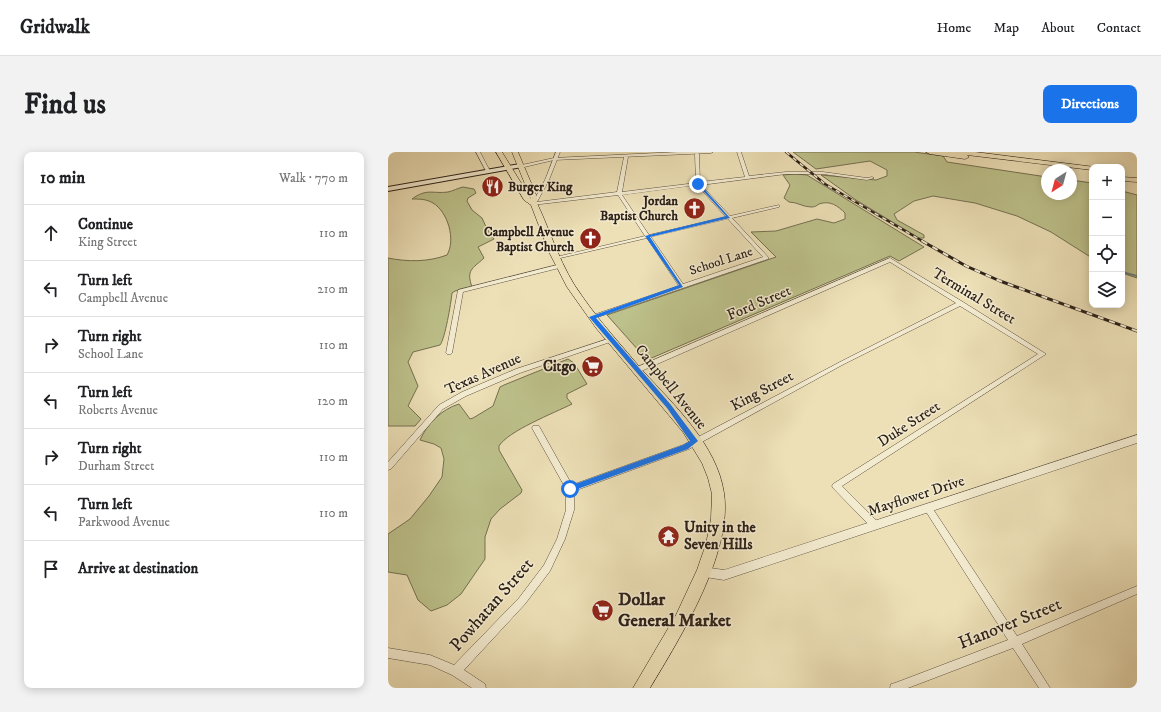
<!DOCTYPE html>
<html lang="en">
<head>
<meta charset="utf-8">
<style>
	body { margin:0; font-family:"IM FELL DW Pica",serif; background:#f2f2f2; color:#202124 }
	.controls { position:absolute; right:12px; top:12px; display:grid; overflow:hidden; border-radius:8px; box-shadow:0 2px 10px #0003 }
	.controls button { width:36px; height:36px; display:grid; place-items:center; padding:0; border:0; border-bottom:1px solid #e0e0e0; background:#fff; color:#202124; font:20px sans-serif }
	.compass { position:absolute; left:653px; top:12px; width:36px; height:36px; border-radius:50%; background:#fff; box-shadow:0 2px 10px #0003; rotate:216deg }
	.stop { position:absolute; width:12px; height:12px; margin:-9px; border:3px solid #1a73e8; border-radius:50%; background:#fff }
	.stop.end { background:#1a73e8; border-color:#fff; box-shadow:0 1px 4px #0008 }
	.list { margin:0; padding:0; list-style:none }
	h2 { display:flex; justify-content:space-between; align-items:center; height:52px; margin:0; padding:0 16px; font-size:17px }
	h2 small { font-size:13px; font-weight:400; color:#757577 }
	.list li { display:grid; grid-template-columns:26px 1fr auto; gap:12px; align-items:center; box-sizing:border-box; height:56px; padding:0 16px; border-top:1px solid #e0e0e0 }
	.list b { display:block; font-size:15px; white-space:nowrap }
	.list p { margin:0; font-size:13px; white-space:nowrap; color:#757577 }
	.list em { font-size:13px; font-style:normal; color:#757577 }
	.icon { flex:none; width:22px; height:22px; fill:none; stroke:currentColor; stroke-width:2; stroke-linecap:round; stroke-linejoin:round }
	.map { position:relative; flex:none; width:749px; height:536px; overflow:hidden; border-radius:8px }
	header { display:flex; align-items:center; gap:24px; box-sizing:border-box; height:56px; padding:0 20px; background:#fff; border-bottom:1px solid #e0e0e0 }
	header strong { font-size:19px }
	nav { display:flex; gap:22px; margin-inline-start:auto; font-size:14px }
	.intro { display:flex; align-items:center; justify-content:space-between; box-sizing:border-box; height:96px; padding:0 24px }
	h1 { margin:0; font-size:28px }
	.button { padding:10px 18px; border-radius:8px; background:#1a73e8; color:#fff; font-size:14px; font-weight:700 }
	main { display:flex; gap:24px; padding:0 24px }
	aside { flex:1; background:#fff; border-radius:8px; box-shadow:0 2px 10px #0003 }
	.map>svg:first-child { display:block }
	.green { fill:#bdc18b; stroke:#747052 }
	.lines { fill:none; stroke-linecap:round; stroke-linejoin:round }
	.stream { stroke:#6e7e76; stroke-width:2 }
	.minor-casing { stroke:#5c5040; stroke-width:1 }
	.tertiary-casing { stroke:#5c5040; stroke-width:1 }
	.secondary-casing { stroke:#2c2018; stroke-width:2 }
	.primary-casing { stroke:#2c2018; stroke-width:1 }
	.motorway-casing { stroke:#2c2018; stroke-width:1 }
	.minor { fill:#f3ebd0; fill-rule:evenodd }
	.tertiary { fill:#f3ebd0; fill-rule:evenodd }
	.secondary { fill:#f3ebd0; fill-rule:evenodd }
	.primary { fill:#ede0b7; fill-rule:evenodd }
	.motorway { fill:#ede0b7; fill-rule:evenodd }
	.rail-far1-casing { stroke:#2c2018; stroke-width:2.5 }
	.rail-casing { stroke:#2c2018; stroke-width:3 }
	.rail-far1 { stroke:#f3ebd0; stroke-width:1.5; stroke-dasharray:4.5; stroke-linecap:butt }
	.rail { stroke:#f3ebd0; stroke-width:2; stroke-dasharray:6; stroke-linecap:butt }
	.route { fill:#1a73e8 }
	.labels { text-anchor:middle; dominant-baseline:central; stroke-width:3; stroke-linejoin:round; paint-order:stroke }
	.far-poi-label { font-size:13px; font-weight:bold; fill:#2c2018; stroke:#f3ebd0; text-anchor:end }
	.far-street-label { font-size:13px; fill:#2c2018; stroke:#f3ebd0 }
	.street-label { font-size:15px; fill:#2c2018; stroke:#f3ebd0 }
	.poi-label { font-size:15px; font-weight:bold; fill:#2c2018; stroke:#f3ebd0; text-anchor:end }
	.near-poi-label { font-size:18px; font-weight:bold; fill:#2c2018; stroke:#f3ebd0; text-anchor:start }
	.near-street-label { font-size:18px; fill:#2c2018; stroke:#f3ebd0 }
</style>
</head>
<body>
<header>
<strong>Gridwalk</strong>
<nav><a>Home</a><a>Map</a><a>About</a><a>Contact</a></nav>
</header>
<div class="intro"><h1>Find us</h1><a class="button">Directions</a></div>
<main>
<aside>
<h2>10 min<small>Walk · 770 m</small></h2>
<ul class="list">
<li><svg class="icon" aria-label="ahead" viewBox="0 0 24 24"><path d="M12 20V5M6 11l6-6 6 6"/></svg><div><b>Continue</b><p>King Street</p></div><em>110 m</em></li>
<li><svg class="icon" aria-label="left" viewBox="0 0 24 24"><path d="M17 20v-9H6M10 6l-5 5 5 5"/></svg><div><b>Turn left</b><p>Campbell Avenue</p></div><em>210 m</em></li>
<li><svg class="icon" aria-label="right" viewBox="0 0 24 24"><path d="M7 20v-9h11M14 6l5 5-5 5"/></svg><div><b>Turn right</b><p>School Lane</p></div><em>110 m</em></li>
<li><svg class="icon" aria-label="left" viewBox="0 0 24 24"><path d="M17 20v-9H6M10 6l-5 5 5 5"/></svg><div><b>Turn left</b><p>Roberts Avenue</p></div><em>120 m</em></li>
<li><svg class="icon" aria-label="right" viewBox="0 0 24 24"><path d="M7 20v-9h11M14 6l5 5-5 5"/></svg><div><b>Turn right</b><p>Durham Street</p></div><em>110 m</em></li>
<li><svg class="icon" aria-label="left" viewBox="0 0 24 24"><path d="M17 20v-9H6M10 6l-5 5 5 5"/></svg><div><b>Turn left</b><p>Parkwood Avenue</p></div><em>110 m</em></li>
<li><svg class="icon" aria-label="arrive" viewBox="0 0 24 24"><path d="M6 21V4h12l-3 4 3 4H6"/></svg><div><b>Arrive at destination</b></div></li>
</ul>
</aside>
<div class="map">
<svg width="749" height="536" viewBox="0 0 749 536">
	<rect width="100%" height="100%" fill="#ede0b7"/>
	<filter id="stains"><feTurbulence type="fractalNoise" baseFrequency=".005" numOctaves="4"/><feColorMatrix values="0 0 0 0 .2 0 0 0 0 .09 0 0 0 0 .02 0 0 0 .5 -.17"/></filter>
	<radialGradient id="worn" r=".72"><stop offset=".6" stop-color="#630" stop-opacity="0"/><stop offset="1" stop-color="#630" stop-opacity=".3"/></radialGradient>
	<!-- green -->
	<path class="green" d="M405,0H526L555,4L559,10L659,25V42H683V28L704,31V106L663,80L629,64L587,51L545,44L526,49L506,62L509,68L536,83V86H531L468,48L433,23L488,28L499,24V18L482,9L428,17Z
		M407,22L419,23L536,95L511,109L502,104L259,208L219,163L388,105L363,80L388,79L429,67L446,71L457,67V61C450,54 442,48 431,52C428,54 427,55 423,55C415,55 409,50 401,50L396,46L402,33L395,23Z
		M75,35L86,37L88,41L80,46L79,49L84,58L94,66L99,77L106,87L90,95L96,106C84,117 78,118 84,135L67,139L64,141C63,151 57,187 52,193L25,200L20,210L30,234L20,254L33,267L27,274H0V106C19,110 41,110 59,103C68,88 60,60 45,51C38,47 32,47 24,47C39,36 44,42 60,40C65,39 70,36 75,35Z
		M734,39L749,43V126L734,121Z
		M180,207L186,211L199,232L179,242V246L184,252C166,261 120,279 111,294V298L134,338L133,341L112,357L103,367L97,385V407L73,442L59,453L43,459L30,448L19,423L0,420V382L22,367L41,344L54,325L56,307L53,296L46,292L32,288C39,272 54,257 71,252L82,267L85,266L105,254L112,235L116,233Z"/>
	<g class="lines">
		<!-- stream -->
		<path class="stream" d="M734,120L749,124"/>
		<defs>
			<path id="minor" d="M88,0H92L102,19L101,20L98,19Z
				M168,0H172L161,28L149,50L229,40L236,5L238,4L240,5L234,40L308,31L307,2L309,1L311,2L312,30L357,25L349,0H353L361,24L398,20H435L479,26L484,25L486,26L479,28L435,22H398L313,33L342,64L391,53V55L344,66L380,105V107L204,167L202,166V164L291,134L259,86L168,107V105L257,84L230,43L144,53V52L157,28ZM309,33L338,65L261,83L234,43ZM340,67L375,105L295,132L263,85Z
				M502,106L575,150L658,202L454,334L490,370L491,373L490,376L487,377L484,376L445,336L444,334L445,332L650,202L572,154L456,212L301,297L186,339V358L177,387L162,419L137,452L76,518L97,532L98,536H84L64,523L42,513L0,506V496L42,503L66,513L131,446L156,413L169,387L178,358V337L144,276L145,274H151L184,333L295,293L452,210L568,151L502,110L251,220H247L246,218L247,216Z
				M173,112L175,113V115L75,140L64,201L63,202H59L58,201L70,138Z
				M223,186L226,188L225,189L132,221L78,244L55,257L3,317L0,318V310L51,253L74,240L128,217Z
				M540,353L543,354L629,484L749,434V442L634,492L662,536H651L625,496L520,536H502L503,532L507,531L620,488L537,358L536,356L537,354Z"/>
			<path id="tertiary" d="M290,0H325L323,1L166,8L132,16L129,14L166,6Z
				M749,283V291L336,428L311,424L309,420L311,416L315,415L336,418Z"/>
			<path id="secondary" d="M132,12L134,13V15L0,39V35Z"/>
			<path id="primary" d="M108,0H114L143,47L124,0H130L149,45V51C164,83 173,116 194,144C212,170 234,194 255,219C286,253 329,293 336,341C345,401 292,486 262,536H245L288,463L309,418L318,392L323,367L324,342L320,326L314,311L295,280L208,176L179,135L161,100L143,53L136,48Z"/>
			<path id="motorway" d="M538,0H587L707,15H704V18L579,3L581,5L577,7L542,2Z
				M734,25L749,26V30L734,29Z"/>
		</defs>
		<!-- minor casing -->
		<use href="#minor" class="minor-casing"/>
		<!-- tertiary casing -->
		<use href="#tertiary" class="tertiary-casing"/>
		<!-- secondary casing -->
		<use href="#secondary" class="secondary-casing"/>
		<!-- primary casing -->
		<use href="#primary" class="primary-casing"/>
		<!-- motorway casing -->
		<use href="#motorway" class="motorway-casing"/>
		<!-- minor -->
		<use href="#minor" class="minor"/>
		<!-- tertiary -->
		<use href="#tertiary" class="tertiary"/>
		<!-- secondary -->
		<use href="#secondary" class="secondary"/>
		<!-- primary -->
		<use href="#primary" class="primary"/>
		<!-- motorway -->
		<use href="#motorway" class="motorway"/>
		<defs>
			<path id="rail-far1" d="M398,0L437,32L536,90"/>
			<path id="rail" d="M534,89L578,114L612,129L749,179"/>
		</defs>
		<!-- rail-far1 casing -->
		<use href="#rail-far1" class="rail-far1-casing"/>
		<!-- rail casing -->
		<use href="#rail" class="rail-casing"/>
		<!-- rail-far1 -->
		<use href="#rail-far1" class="rail-far1"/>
		<!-- rail -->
		<use href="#rail" class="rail"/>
	</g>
	<!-- route -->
	<path class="route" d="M308,31H311L342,66L262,85L295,135L208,166L283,253L310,289L300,297L184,339H179V335L295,293L302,289L279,256L201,165L291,133L257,84L338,64Z"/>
	<!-- icons -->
	<defs>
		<symbol id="restaurant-disc" viewBox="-11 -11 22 22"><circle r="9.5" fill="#8f2418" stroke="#f3ebd0"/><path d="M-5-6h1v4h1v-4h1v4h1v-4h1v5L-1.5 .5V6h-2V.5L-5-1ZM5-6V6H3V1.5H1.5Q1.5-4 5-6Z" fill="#fff"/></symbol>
		<symbol id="church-disc" viewBox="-11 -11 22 22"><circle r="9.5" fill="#8f2418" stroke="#f3ebd0"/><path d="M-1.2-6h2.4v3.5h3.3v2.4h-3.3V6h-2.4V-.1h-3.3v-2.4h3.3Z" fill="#fff"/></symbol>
		<symbol id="supermarket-disc" viewBox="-11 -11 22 22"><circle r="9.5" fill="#8f2418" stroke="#f3ebd0"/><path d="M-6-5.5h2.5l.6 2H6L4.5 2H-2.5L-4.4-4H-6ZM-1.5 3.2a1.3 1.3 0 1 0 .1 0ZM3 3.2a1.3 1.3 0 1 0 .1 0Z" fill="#fff"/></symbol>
		<symbol id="temple-disc" viewBox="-11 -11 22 22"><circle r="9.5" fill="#8f2418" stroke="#f3ebd0"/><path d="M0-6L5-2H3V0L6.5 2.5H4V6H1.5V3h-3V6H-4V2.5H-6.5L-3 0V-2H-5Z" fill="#fff"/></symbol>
	</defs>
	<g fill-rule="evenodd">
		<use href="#restaurant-disc" x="92" y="22" width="25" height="25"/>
		<use href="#church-disc" x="294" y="44" width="25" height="25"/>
		<use href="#church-disc" x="190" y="74" width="25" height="25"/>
		<use href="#supermarket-disc" x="192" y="202" width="25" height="25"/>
		<use href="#temple-disc" x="268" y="372" width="25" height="25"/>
		<use href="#supermarket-disc" x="202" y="446" width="25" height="25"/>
	</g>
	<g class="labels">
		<!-- far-poi labels -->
		<g class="far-poi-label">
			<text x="120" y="35" text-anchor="start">Burger King</text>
			<text x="290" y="49">Jordan<tspan x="290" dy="15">Baptist Church</tspan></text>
			<text x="186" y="80">Campbell Avenue<tspan x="186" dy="15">Baptist Church</tspan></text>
		</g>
		<!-- far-street labels -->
		<g class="far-street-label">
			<text transform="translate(333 109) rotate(-18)">School Lane</text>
		</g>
		<!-- street labels -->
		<g class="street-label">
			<text transform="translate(586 144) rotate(31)">Terminal Street</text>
			<text transform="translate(371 151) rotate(-23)">Ford Street</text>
			<text transform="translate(95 222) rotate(-24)">Texas Avenue</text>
			<text transform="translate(283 235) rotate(51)">Campbell Avenue</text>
			<text transform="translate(374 239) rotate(-28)">King Street</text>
			<text transform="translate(521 272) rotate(-33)">Duke Street</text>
			<text transform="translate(528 344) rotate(-18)">Mayflower Drive</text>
		</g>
		<!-- poi labels -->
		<g class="poi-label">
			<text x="188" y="214">Citgo</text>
			<text x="296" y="375" text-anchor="start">Unity in the<tspan x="296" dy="17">Seven Hills</tspan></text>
		</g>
		<!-- near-poi labels -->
		<g class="near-poi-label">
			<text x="230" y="448">Dollar<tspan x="230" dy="21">General Market</tspan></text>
		</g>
		<!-- near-street labels -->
		<g class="near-street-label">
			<text transform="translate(104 453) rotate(-49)">Powhatan Street</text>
			<text transform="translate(622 472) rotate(-22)">Hanover Street</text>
		</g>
	</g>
	<rect width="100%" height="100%" filter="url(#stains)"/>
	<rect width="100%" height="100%" fill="url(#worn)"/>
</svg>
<div class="controls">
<button>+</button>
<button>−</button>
<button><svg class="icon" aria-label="locate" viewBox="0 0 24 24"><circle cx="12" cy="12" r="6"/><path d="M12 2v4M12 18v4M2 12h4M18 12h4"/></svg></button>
<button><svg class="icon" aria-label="layers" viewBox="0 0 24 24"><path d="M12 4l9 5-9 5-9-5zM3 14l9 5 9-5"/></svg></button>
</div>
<svg class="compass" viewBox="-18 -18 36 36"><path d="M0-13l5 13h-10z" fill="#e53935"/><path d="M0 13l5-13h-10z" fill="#757577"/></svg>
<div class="stop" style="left:182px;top:337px"></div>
<div class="stop end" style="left:310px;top:32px"></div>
</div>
</main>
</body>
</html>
